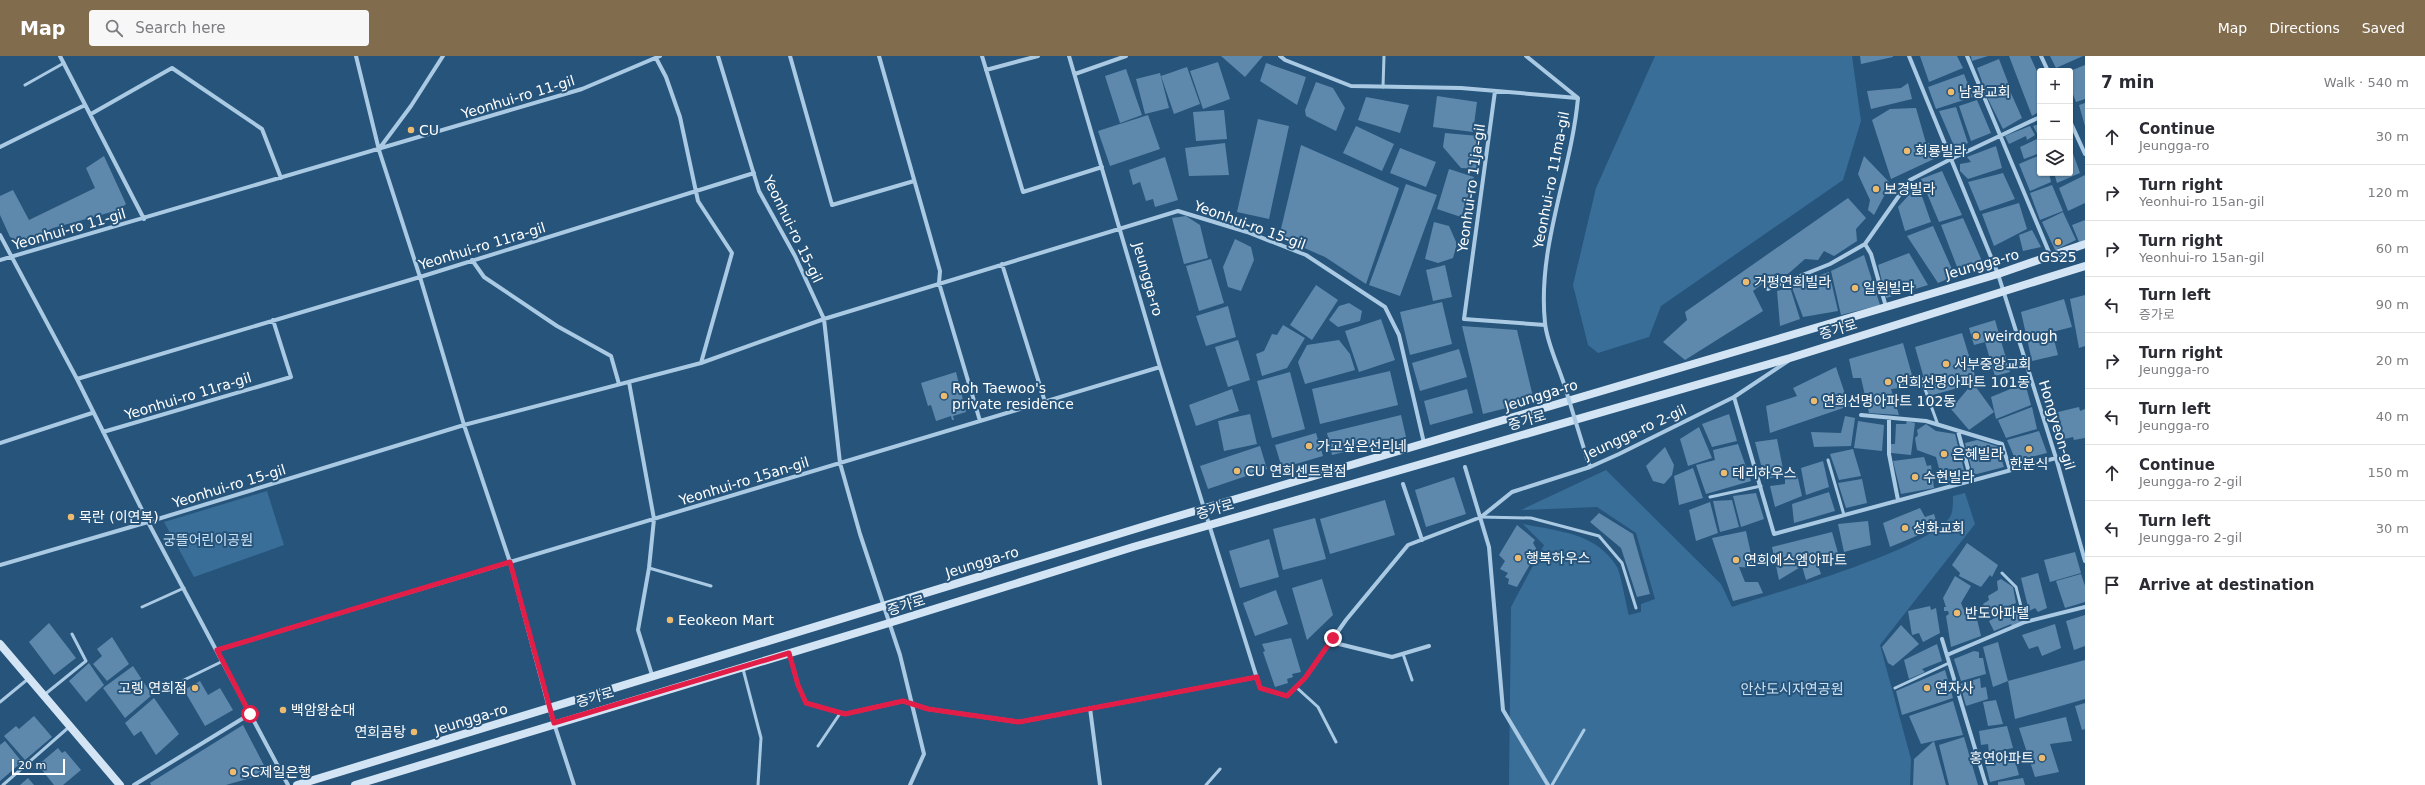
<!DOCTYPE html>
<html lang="en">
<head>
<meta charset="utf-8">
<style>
	body { margin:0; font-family:"DejaVu Sans","Noto Sans KR",sans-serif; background:#f7f7f7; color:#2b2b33 }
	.controls { position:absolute; right:12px; top:12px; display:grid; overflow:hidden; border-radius:4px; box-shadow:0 1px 3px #0004 }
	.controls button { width:36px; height:36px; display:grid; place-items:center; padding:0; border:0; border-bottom:1px solid #e1e1e2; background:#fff; color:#2b2b33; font:20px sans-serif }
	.scale { position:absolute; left:12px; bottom:10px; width:53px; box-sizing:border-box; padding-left:4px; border:2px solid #fff; border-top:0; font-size:11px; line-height:14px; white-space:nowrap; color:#fff; -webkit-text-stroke:3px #26547b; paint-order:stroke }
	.stop { position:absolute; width:12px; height:12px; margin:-9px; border:3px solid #e11d48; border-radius:50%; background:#fff }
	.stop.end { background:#e11d48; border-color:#fff; box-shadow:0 1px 4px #0008 }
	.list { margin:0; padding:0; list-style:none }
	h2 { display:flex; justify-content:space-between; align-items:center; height:52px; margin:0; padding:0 16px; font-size:17px }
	h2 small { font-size:13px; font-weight:400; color:#7c7c81 }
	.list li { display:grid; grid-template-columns:26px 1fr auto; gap:12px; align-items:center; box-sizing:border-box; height:56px; padding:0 16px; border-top:1px solid #e1e1e2 }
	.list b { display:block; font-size:15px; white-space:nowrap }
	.list p { margin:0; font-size:13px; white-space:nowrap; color:#7c7c81 }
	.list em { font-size:13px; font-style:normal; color:#7c7c81 }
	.icon { flex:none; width:22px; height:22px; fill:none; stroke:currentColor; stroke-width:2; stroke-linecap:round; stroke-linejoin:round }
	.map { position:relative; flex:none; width:2085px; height:729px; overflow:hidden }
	header { display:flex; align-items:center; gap:24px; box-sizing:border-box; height:56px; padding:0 20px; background:#826c4e; color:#fff }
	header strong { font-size:19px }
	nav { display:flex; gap:22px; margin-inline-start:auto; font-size:14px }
	.search { width:280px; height:36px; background:#f7f7f7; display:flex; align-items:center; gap:10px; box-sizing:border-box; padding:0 14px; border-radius:4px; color:#7c7c81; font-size:15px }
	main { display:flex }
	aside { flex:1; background:#fff }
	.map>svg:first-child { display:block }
	.green { fill:#396e99 }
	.building { fill:#5e89ad }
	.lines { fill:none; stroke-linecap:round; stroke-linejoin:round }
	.lane { stroke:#aacae4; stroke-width:3 }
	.street { stroke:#aacae4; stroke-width:4 }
	.secondary { stroke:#d3e5f4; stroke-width:8 }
	.street-bridge { stroke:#aacae4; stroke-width:4 }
	.route { stroke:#e11d48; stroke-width:5 }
	.poi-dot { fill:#edbb6f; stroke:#26547b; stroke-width:1.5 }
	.labels { text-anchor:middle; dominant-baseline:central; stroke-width:4; stroke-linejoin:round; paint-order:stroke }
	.poi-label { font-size:14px; fill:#fff; stroke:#26547b; text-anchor:start }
	.street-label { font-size:14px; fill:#fff; stroke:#26547b }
	.park-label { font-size:14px; fill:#cce2f4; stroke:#26547b }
</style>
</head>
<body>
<header>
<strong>Map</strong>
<div class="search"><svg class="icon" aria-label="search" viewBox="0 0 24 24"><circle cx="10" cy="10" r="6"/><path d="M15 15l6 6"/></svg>Search here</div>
<nav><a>Map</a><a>Directions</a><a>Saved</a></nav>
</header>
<main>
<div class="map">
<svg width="2085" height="729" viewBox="0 0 2085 729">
	<rect width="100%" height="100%" fill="#26547b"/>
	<!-- green -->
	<path class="green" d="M1655,0H1852L1861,65L1843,124L1661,250L1649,281L1598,297L1588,289L1573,229L1596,132Z
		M1606,414L1721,528L1732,551C1777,536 1925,495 1950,461C1953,457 1953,446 1953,440L1965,437L1975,468L1880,589L1911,703L1910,729H1509L1511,551L1544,489L1523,468C1558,475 1597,477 1617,511C1621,518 1626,549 1629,559L1641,556V548L1655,543L1636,477L1597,451L1521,454Z
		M267,435L284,489L194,521L164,466Z"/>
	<!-- building -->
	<path class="building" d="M1221,0H1263L1245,21Z
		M1860,0H1893V1L1861,8Z
		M1920,0H1957L1963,12L1929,26Z
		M1971,0H1988L1972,5Z
		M2009,0H2030L2040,22V55L2032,60Z
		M2050,0H2083L2056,12Z
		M1999,3L2009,29L1986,36L1977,12Z
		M1218,6L1230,43L1203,53L1190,15Z
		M1266,7L1306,21L1297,49L1260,25Z
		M2085,9V43L2076,46L2070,31V15Z
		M1187,11L1200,48L1174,58L1161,20Z
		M1126,13L1142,59L1120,67L1105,20Z
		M1160,17L1169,52L1145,58L1136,23Z
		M1964,18L1973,41L1936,53L1928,31Z
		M1316,26L1333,32L1345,52L1336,75L1306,60L1305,54Z
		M1908,27L1912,43L1871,53L1867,35L1901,32Z
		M2010,35L2022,62L2003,73L1987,41Z
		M1437,40L1477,46L1473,76L1433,71Z
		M1366,41L1409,49L1400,77L1358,64Z
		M1977,44L1991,77L1971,85L1959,50Z
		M2085,47V70L2079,49Z
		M1956,51L1968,87L1955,92L1939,55Z
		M1916,52L1926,87H1930L1936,102L1891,123L1872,64L1890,53Z
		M1224,54L1227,83L1196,85L1193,56Z
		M1148,59L1160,93L1110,110L1098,75Z
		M1258,63L1289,70L1269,163L1237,156Z
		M2040,68V83L2033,70Z
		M1356,70L1394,88L1382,115L1343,97Z
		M2030,70L2035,79L2027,84L2026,80L2009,88L2005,80Z
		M1445,77L1479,80L1477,113L1461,112L1443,91Z
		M2037,83L2040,97L2024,103L2020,91Z
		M1225,87L1229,119L1189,120L1185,92Z
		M1301,89L1399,132L1366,228L1325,201L1279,181Z
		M2070,89L2080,117L2057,127L2054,117H2070Z
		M1996,90L2002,112L1968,123L1960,115V108L1971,106L1967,101Z
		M1400,92L1436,106L1426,131L1390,117Z
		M2040,99V117H2049L2051,126L2030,135L2019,108Z
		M104,100L126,148L119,154L53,172L22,186L10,181L0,159V140L13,134L29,164L95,132L86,112Z
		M1864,100L1889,126L1884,140L1874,159L1868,154L1870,144L1858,118Z
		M1165,101L1178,144L1155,151L1153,143L1146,145L1140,126L1133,129L1129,114Z
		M1449,113L1474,121L1461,161L1437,153Z
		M1942,115L1962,159L1939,166L1921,123Z
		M2003,117L2015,143L1980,155L1968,126Z
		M2085,119V147L2068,155L2059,132Z
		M1406,128L1437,139L1400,240L1369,229Z
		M1918,129L1931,166L1905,175L1898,151Z
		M2052,129L2063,155L2040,164L2030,137Z
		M1848,142L1866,162L1856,173L1857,185L1834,200L1824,195L1818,204L1805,203L1788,218H1775L1753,235L1763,255L1685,304L1663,286L1687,264L1685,256Z
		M2019,147L2027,173L1994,190L1982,158Z
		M2063,156L2076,184L2055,194L2042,166Z
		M1186,160L1200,169L1208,202L1184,208L1172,162Z
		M1963,162L1982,205L1959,216L1941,169Z
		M2085,164V184L2079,186L2072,169Z
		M1434,166L1449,170L1457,188L1453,202L1438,207L1425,203Z
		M1933,170L1955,220L1938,227L1907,180Z
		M2032,174L2041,191L2023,195L2019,179Z
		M1235,183L1251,191L1254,204L1241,235L1228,231L1223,211Z
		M1909,197L1928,229L1886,242L1878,209Z
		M1864,199L1880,249L1841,259L1831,215Z
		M1211,203L1224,247L1199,255L1186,210Z
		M1445,209L1452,241L1433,245L1426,214Z
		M1829,216L1838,255L1803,261L1791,229Z
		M1316,229L1338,244L1312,284L1290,269Z
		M1790,231L1800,263L1780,270L1777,235Z
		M2085,239V290L2079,292L2070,243Z
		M2064,243L2072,271L2052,276L2058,299L2032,305L2021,256Z
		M1442,246L1452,288L1410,299L1400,256Z
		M1349,247L1362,255L1360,265L1338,271L1329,264L1339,250Z
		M1228,250L1236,281L1206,290L1196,260Z
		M1381,263L1395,304L1359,316L1345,275Z
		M1995,264L2010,316L1995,320L1985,286L1974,289L1969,272Z
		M1283,269L1305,282L1287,312L1262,320L1256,298L1264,295L1272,278L1277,279Z
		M1462,270L1517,274L1534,345L1483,358Z
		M1962,277L1977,326L1973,327L1994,356L1969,374L1951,353L1972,328L1929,340L1915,291Z
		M1238,284L1250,324L1228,331L1215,291Z
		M1339,284L1350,298L1355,314L1305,328L1298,306L1307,289Z
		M1903,287L1915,330L1891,333L1899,359L1869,357L1861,322H1853L1849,303Z
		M1459,293L1467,321L1420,335L1412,307Z
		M1836,311L1849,350L1770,377L1766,350L1797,340L1793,332Z
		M1390,315L1398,349L1320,368L1312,333Z
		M956,316L966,356L953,360L954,364H952L951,360L936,365L931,349L928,350L921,327Z
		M1290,316L1305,373L1272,382L1257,325Z
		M2025,327L2031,349L1996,363L1991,341Z
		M1232,333L1239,355L1196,370L1189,349Z
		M1467,333L1473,357L1430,369L1424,345Z
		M2032,351L2037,373L2006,382L1998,364Z
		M2079,351L2080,355L2085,353V382L2074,384L2073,381L2064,383L2058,356Z
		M1250,358L1257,388L1224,395L1218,365Z
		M1729,358L1737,385L1712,391L1702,368Z
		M1401,359L1406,381L1332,399L1327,377Z
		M1845,360L1855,362L1851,390L1814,391L1811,376L1841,377Z
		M1858,365L1884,369L1882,395L1854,392Z
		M1907,365L1915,367L1911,399L1891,397V388H1895L1896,368H1906Z
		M1926,368L1936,375L1955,378L1966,422L1943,427L1936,401L1917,394L1915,382L1918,379L1917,374Z
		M1699,371L1712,402L1688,410L1680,383Z
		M2039,375L2047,397L2016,405L2007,384Z
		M1316,377L1323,400L1282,412L1275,389Z
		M1777,383L1784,418L1765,424L1755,386Z
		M1977,384L1997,390L2004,411L1973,419L1965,387Z
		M1738,388L1751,425L1706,438L1696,409L1715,404L1713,394Z
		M1260,390L1267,413L1208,433L1200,410Z
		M1665,391L1674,409L1672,419L1664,428L1653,425L1646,410Z
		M1853,393L1861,420L1839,424L1830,398Z
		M1924,401L1927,410L1931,409L1934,432L1901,438L1893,405Z
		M1823,405L1829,431L1806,439L1801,412Z
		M1693,412L1703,442L1679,449L1674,420Z
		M1797,418L1802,440L1775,451L1770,430L1785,428V421Z
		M1454,421L1466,458L1426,471L1415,434Z
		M1862,423L1867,447L1846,452L1838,427Z
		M1829,436L1835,455L1794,467L1792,448Z
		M1756,437L1764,463L1741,471L1733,440Z
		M1385,444L1395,479L1330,498L1320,463Z
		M1732,444L1739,471L1720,476L1713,445Z
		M1710,446L1718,477L1696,485L1689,454Z
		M1920,452L1925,461L1934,458L1936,464L1926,468V476L1890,491L1883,467Z
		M1599,457L1633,478L1650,538L1637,541L1621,492L1590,466Z
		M1315,462L1326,503L1283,514L1273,473Z
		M1868,465L1871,489L1844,496L1838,468Z
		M1517,469L1535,484L1533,487L1537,494L1534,497L1536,498L1517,531L1508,528L1509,523L1505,521L1508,517L1500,513L1505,505L1499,499Z
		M1746,475L1754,512L1739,511L1745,526H1758L1763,537L1733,545L1712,482Z
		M1832,476L1838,497L1817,507L1821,518L1806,524L1802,510L1779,524L1772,491Z
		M1269,483L1279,521L1240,532L1229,495Z
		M1967,487L1998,509L1992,521L1990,519L1981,531L1959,520L1960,517L1952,509Z
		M2075,496L2081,517L2050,526L2044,504Z
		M2038,517L2047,552L2038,556L2035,552L2029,555L2021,522Z
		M2081,518L2085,530V546L2065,552L2056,525Z
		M1955,520L1971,530L1961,547L1967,562L1976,559L1981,580L1951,591L1946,560L1949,558L1948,555H1944V551H1946L1943,542Z
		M1322,523L1333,559L1307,584L1292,532Z
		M2001,523L2013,531L2016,547L1987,558L1983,548L1989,544L1988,540L1998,534L1997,525Z
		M1276,534L1288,568L1255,580L1243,547Z
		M1930,550L1931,554L1936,552L1940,577L1923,586L1919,577L1912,579L1908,555Z
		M2018,550L2025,566L2012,571L2011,568L1994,575L1989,565Z
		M2085,559V590L2074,594L2066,565Z
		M49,567L76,602L54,619L29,586Z
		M2055,568L2061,592L2042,600L2038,590L2029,593L2022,579Z
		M1901,569L1919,588L1893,610L1888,607L1882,591Z
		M112,581L129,608L107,625L93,608L102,600L97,593Z
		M1291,582L1301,616L1292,618L1293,621L1287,623L1288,627L1275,631L1263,596L1265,595L1262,588Z
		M1998,586L2008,625L1993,631L1983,591Z
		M1937,588L1942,605L1922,613L1925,616L1909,623L1904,604Z
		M1974,595L1979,596V602H1983L1986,618L1961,625L1954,603Z
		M2085,604V643L2015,663L2008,625Z
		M89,607L104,629L86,646L69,625Z
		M133,610L152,639L125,662L103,632Z
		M1945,614L1953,642L1902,659L1896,635Z
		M1980,622L1981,632L1986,631L1988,643L1966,650L1960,628Z
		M200,625L208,639L220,632L233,654L205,670L184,634Z
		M154,642L179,678L156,699L141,675L134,680L125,667Z
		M1996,644L2003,668L1988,670L1983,646Z
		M1953,645L1963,679L1934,685L1946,729H1913L1914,703L1934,685L1921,688L1909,660Z
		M2085,647V673L2082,674L2075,650Z
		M34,660L52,681L25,704L4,680L16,670L19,673Z
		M2066,661L2072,685L2050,688L2059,716L2035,721L2019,672Z
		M243,669L268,717L226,729H151L150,727Z
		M2007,670L2013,692L1989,697L1988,688L1981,689L1979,675Z
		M1964,681L1978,729H1949L1939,689Z
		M5,685L22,706L0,725V689Z
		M58,692L62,697L65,695L81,714L63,729H54L38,709Z
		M2013,697L2019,719L1990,726L1984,702Z
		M28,722L34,729H20Z
		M2023,722L2025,729H1998V726Z"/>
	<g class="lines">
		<!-- lane -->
		<path class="lane" d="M25,29L64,7
			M1383,31L1384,0
			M1921,322L1938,369
			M1828,404L1844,459
			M1710,441L1761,430
			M1481,461L1531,462L1599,480L1622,507L1636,552
			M649,512L711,530
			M2002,517L2016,531L2025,566
			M142,551L184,532
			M1403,598L1412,624
			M743,613L761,682L758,729
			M184,624L223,605
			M1296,631L1318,651L1336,686
			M1895,632L1949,607
			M44,639L86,605L72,578
			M0,646L28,623
			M818,690L841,656
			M3,729L69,671
			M1206,729L1220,713
			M1552,729L1584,674"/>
		<!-- street -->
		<path class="street" d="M60,0L144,163
			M356,0L379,94L420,221L464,369L510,506L549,652L574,729
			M718,0L759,135L795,200L824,263L840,407L860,478L900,599L924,698L910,729
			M790,0L832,149L914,125
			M879,0L940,215L939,227L980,365
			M982,0L1023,136L1102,111
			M1069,0L1160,311L1260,632L1287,640L1305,622L1346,564L1408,489L1481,461L1512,436L1590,411L1619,398L1734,341L1788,305
			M1280,0L1285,4L1351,30L1461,32L1577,42
			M1526,0L1578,42C1571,118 1537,190 1545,267C1547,287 1558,309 1564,328
			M1909,0L1998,218L2056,402L2085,505
			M1967,0L2051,201
			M2041,0L2048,15
			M656,2L666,21L680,61L698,145L732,197L701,307
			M986,14L1038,0
			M1075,18L1126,0
			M1495,35L1464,263L1545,269
			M91,58L172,12L262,73L281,122
			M2070,65L2085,98
			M0,91L85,49
			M379,93L411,50L443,0
			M0,179L77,323L148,466L288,729
			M1865,188L1871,198L1886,251
			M0,204L582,33L660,0
			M472,204L484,221L557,270L611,300L619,328
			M1002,208L1045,346
			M1768,233L1830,208L1865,188L1910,124L1951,103L2040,61
			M77,323L420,221L754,117
			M629,326L654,463L649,512L638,574L652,619
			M1734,341L1774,478L2056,402
			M1861,359L1926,365L2002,388L2010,414
			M1889,362V398L1898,444
			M1958,375L1971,424
			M103,376L291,321L273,264
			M0,387L92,357
			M1585,396L1590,411
			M1465,411L1489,491L1503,654L1548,729
			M1403,428L1422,484
			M0,509L148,466L464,369L701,307L824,263L1178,155L1247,176L1306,199L1385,251L1399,279L1424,387
			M1942,583L1986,729
			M1331,586L1392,601L1429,590
			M217,594L1160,311
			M789,597L798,629L806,647L845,658L903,645L928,653L1019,666L1257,621
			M1947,599L2025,566L2085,551
			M1090,652L1100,729
			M134,729L250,658"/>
		<!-- secondary -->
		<path class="secondary" d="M0,588L120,729
			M297,729L1158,466L1998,218L2085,188
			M355,729L889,567L1133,491L1790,302L2085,210"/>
		<!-- street-bridge -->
		<path class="street-bridge" d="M1564,328L1585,396"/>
	</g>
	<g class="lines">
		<!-- route -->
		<path class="route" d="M250,658L217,594L510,506L554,667L789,597L798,629L806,647L845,658L903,645L928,653L1019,666L1257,621L1260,632L1287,640L1305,622L1333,582"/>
	</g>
	<!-- markers -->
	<g class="poi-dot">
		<circle cx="1951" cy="36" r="4"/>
		<circle cx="411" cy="74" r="4"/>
		<circle cx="1907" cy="95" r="4"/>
		<circle cx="1876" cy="133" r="4"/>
		<circle cx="2058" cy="186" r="4"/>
		<circle cx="1746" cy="226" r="4"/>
		<circle cx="1855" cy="232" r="4"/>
		<circle cx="1976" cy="280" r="4"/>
		<circle cx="1946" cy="308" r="4"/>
		<circle cx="1888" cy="326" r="4"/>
		<circle cx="944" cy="340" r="4"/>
		<circle cx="1814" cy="345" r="4"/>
		<circle cx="1309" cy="390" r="4"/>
		<circle cx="2029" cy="393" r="4"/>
		<circle cx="1944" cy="398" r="4"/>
		<circle cx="1237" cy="415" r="4"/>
		<circle cx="1724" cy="417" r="4"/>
		<circle cx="1915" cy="421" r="4"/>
		<circle cx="71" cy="461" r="4"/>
		<circle cx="1905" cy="472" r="4"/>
		<circle cx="1518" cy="502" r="4"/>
		<circle cx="1736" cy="504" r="4"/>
		<circle cx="1957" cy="557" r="4"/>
		<circle cx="670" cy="564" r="4"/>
		<circle cx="195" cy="632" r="4"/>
		<circle cx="1927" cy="632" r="4"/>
		<circle cx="283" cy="654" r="4"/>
		<circle cx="414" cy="676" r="4"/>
		<circle cx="2042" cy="702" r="4"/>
		<circle cx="233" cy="716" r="4"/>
	</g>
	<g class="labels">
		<!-- poi labels -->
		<g class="poi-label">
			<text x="1959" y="36">남광교회</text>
			<text x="419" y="74">CU</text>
			<text x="1915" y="95">회룡빌라</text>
			<text x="1884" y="133">보경빌라</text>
			<text x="2058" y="201" text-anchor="middle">GS25</text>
			<text x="1754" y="226">거평연희빌라</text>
			<text x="1863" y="232">일원빌라</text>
			<text x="1984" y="280">weirdough</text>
			<text x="1954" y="308">서부중앙교회</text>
			<text x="1896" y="326">연희선명아파트 101동</text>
			<text x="952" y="332">Roh Taewoo's<tspan x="952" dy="16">private residence</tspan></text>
			<text x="1822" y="345">연희선명아파트 102동</text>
			<text x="1317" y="390">가고싶은선리네</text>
			<text x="1952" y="398">은혜빌라</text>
			<text x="2029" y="408" text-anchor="middle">한분식</text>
			<text x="1245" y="415">CU 연희센트럴점</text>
			<text x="1732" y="417">테리하우스</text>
			<text x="1923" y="421">수현빌라</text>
			<text x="79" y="461">목란 (이연복)</text>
			<text x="1913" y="472">성화교회</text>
			<text x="1526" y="502">행복하우스</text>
			<text x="1744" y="504">연희에스엠아파트</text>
			<text x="1965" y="557">반도아파텔</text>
			<text x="678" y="564">Eeokeon Mart</text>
			<text x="187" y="632" text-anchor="end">고렝 연희점</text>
			<text x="1935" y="632">연자사</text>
			<text x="291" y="654">백암왕순대</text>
			<text x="406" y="676" text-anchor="end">연희곰탕</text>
			<text x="2034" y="702" text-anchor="end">홍연아파트</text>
			<text x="241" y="716">SC제일은행</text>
		</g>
		<!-- street labels -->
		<g class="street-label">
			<text transform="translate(518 41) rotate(-17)">Yeonhui-ro 11-gil</text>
			<text transform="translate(1551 124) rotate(-79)">Yeonhui-ro 11ma-gil</text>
			<text transform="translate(1471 132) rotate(-82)">Yeonhui-ro 11ja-gil</text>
			<text transform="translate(1250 169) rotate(20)">Yeonhui-ro 15-gil</text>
			<text transform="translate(69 173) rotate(-16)">Yeonhui-ro 11-gil</text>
			<text transform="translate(793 173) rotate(64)">Yeonhui-ro 15-gil</text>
			<text transform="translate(482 190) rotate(-17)">Yeonhui-ro 11ra-gil</text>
			<text transform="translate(1982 208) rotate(-16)">Jeungga-ro</text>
			<text transform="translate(1148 223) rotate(74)">Jeungga-ro</text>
			<text transform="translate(1838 273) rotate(-17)">증가로</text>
			<text transform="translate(1541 339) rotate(-17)">Jeungga-ro</text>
			<text transform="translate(188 340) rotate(-17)">Yeonhui-ro 11ra-gil</text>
			<text transform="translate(1527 364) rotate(-16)">증가로</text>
			<text transform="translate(2057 369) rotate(73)">Hongyeon-gil</text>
			<text transform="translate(1635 376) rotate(-25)">Jeungga-ro 2-gil</text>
			<text transform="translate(744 425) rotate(-17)">Yeonhui-ro 15an-gil</text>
			<text transform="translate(229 430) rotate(-17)">Yeonhui-ro 15-gil</text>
			<text transform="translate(1215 453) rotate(-16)">증가로</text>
			<text transform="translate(982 506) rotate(-17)">Jeungga-ro</text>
			<text transform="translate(906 549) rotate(-17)">증가로</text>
			<text transform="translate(595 641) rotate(-16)">증가로</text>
			<text transform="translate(471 663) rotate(-17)">Jeungga-ro</text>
		</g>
		<!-- park labels -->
		<g class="park-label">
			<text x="208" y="484">궁뜰어린이공원</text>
			<text x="1792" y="633">안산도시자연공원</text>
		</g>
	</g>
</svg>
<div class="controls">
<button>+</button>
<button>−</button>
<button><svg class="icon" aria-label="layers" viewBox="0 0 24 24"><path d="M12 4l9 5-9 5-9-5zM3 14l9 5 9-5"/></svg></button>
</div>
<div class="scale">20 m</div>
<div class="stop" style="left:250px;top:658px"></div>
<div class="stop end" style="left:1333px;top:582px"></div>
</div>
<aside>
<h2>7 min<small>Walk · 540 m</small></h2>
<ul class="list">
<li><svg class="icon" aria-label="ahead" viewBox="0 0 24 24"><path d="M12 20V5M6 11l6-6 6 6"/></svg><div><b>Continue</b><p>Jeungga-ro</p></div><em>30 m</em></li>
<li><svg class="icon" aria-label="right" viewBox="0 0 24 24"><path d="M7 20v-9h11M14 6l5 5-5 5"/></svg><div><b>Turn right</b><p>Yeonhui-ro 15an-gil</p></div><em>120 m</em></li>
<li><svg class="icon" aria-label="right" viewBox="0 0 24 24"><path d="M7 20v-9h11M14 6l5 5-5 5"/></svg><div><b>Turn right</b><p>Yeonhui-ro 15an-gil</p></div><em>60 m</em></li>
<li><svg class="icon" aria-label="left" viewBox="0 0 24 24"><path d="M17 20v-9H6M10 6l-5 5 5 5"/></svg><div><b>Turn left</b><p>증가로</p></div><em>90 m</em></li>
<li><svg class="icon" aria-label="right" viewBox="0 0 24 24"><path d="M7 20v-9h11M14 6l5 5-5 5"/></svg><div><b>Turn right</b><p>Jeungga-ro</p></div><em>20 m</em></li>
<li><svg class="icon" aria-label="left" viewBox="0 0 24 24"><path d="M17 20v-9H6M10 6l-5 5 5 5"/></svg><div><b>Turn left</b><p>Jeungga-ro</p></div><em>40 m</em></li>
<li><svg class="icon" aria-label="ahead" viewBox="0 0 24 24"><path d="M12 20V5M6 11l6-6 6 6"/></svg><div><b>Continue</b><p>Jeungga-ro 2-gil</p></div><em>150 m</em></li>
<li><svg class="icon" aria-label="left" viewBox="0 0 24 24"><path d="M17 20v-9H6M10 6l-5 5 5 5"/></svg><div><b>Turn left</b><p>Jeungga-ro 2-gil</p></div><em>30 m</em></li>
<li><svg class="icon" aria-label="arrive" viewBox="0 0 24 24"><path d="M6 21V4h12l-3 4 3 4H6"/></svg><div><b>Arrive at destination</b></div></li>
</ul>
</aside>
</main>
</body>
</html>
